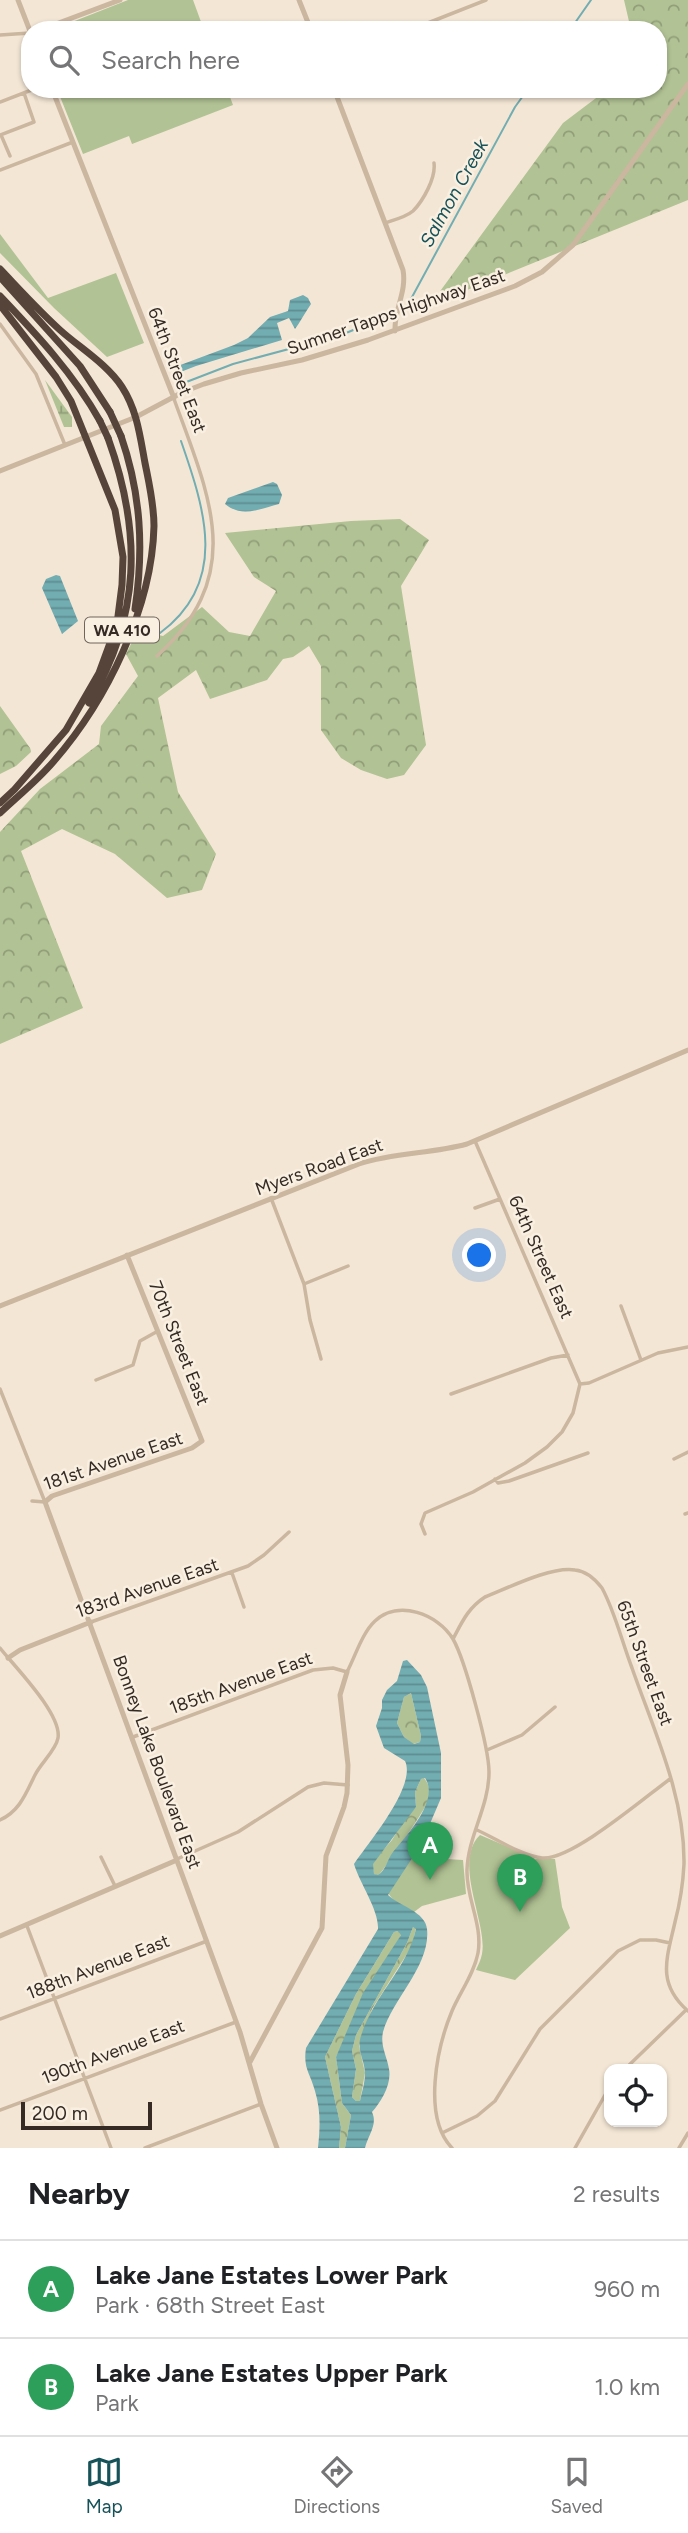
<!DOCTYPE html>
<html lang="en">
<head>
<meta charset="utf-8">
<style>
	body { margin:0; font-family:Figtree,sans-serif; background:#f6f6f6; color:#202124 }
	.controls { position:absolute; right:21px; bottom:21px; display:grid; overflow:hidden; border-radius:14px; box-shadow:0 2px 5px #0004 }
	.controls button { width:63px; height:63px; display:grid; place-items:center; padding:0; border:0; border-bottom:2px solid #e0e0e0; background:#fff; color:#202124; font:35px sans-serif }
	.scale { position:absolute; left:21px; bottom:18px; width:131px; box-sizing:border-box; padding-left:7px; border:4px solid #352a24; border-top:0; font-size:19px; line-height:24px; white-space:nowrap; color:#352a24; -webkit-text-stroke:5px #faf0e1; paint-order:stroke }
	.you { position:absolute; left:480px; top:1256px; width:24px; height:24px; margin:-18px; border:5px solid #fff; border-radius:50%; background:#1a73e8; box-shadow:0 0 0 10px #1a73e833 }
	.badge { display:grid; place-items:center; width:46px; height:46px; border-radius:50%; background:#165259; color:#fff; font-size:23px; font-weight:700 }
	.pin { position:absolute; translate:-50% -58px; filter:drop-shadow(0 2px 4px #0008) }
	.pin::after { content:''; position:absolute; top:37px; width:24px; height:21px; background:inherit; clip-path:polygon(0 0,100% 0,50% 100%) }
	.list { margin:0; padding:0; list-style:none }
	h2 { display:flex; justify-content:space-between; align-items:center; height:91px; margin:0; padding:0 28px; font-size:30px }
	h2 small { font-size:23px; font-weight:400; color:#757577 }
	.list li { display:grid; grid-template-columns:46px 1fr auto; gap:21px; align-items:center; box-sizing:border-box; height:98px; padding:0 28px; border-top:2px solid #e0e0e0 }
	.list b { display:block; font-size:26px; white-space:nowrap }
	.list p { margin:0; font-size:23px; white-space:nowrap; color:#757577 }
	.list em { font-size:23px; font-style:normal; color:#757577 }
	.icon { flex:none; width:38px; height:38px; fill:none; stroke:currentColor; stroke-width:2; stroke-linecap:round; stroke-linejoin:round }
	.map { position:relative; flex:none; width:688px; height:2148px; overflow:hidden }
	.search { position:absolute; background:#fff; box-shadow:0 2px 5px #0004; left:21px; right:21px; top:21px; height:77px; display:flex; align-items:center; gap:18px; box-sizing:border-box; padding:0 24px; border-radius:28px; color:#757577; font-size:26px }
	.sheet { height:287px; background:#fff }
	nav { display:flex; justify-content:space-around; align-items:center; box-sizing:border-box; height:98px; border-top:2px solid #e0e0e0; background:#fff; font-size:19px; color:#757577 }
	nav a { display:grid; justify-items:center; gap:4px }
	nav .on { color:#165259 }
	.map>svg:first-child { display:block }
	.green { fill:#b1c294 }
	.forest { fill:url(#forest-crowns) }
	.wetland { fill:url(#wetland-marsh) }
	.water { fill:url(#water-rules); fill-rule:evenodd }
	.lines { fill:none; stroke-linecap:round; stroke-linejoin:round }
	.stream { stroke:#72adb2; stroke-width:2 }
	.minor { stroke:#cbb6a0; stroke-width:3.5 }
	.tertiary { stroke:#cbb6a0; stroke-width:5 }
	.motorway { stroke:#56443a; stroke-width:7 }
	.motorway-bridge { stroke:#56443a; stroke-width:7 }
	.labels { text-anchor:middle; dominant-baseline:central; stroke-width:5; stroke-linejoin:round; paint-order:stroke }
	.shield { fill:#faf0e1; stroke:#70655d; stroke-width:2 }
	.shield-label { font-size:16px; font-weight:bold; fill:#352a24 }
	.street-label { font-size:18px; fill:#352a24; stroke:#faf0e1 }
	.water-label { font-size:19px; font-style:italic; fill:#165259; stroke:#faf0e1 }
</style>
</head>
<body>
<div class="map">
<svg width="688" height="2148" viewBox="0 0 688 2148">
	<defs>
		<pattern id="forest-crowns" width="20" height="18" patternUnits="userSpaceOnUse" patternTransform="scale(1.75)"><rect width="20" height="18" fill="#b1c294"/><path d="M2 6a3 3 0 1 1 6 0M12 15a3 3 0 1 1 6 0" fill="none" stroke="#919e79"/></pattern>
		<pattern id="wetland-marsh" width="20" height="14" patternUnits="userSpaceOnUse" patternTransform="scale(1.75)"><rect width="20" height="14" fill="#b1c294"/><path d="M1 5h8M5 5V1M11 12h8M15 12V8" fill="none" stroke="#919e79"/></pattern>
		<pattern id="water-rules" width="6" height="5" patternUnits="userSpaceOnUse" patternTransform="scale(1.75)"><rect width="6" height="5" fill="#72adb2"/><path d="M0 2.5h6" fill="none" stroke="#5e8d91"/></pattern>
	</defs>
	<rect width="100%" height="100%" fill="#f3e6d5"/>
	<!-- green -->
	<path class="green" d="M128,0H193L204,30H59L67,24Z
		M57,89H227L233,105L132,144L129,136L83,154Z
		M0,234L48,298L116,273L144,343L107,357L54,308L0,253Z
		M480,1835L536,1859H555L562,1907L570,1928L515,1980L476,1970C478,1965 481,1960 482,1954C488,1923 452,1862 480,1835Z
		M412,1857L463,1860L466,1894L422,1906L414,1912L394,1901L388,1893Z"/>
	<!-- forest -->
	<path class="forest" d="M624,0H688V200L430,305L563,123L608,89H658V30H631Z
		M400,519L429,540L401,586L426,745L404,775L387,779L361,770L341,758L321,730V666L309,646L293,657L283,659L267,680L210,699L196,670L158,698L178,792L216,854L202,890L167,898L115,854L62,829L21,851L83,1008L0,1044V832L40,789L99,744L101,726L138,676L126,654L138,630L163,636L202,607L229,632L250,636L276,591L254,577L225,533L351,521Z
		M0,706L30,748L31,752L16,766L0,774Z
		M411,1693L421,1736L420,1742L413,1744L404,1737L397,1723L404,1697Z
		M424,1778C429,1784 431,1791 429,1799C427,1807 383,1872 378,1876L374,1874L372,1864L376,1858L392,1840L408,1814L416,1807L415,1792L421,1779Z
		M413,1927L416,1928L412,1946L372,2009L359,2046L365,2073L360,2101H356L352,2097L356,2069L352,2051L356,2035L407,1943Z
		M398,1931L401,1932V1935L336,2057L342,2103L351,2115L345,2148H339L341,2127L325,2057L356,1994L394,1932Z"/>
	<!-- wetland -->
	<path class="wetland" d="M45,380L72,417V427H64Z"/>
	<!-- water -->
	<path class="water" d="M303,295L308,298L311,304C306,311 299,324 295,329L289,318L277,323L282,340L196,366L178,373L175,367L234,345L248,338L270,317L288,311L290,300Z
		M273,482L277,484L282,495L279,504C259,509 242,518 225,504L228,498Z
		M56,575L60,576L78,621L62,634L42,588L46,579Z
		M407,1660L421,1675L427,1687L441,1753V1798L429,1826L428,1834L388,1895C398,1905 426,1912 427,1929C431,1965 393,1998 383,2032C380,2046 387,2056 389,2069C392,2084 381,2102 372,2112C378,2125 368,2135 365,2148H345L351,2115L342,2103L336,2057L363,1993L401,1935L398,1931L394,1932L356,1994L325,2057L341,2127L339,2148H318C320,2128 321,2111 315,2091C310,2072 303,2069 306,2048L378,1929C379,1910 360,1884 354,1864C368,1843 417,1786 405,1761L384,1748L376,1726L382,1708V1700L387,1690L397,1681L403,1661ZM411,1693L421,1736L420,1742L414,1744L404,1737L397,1723L404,1697ZM425,1778C440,1800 407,1835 393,1852C387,1860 386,1870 378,1875L374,1874L373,1864L416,1807L415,1792L421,1779ZM413,1927L416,1929C407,1969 373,1996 361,2036C356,2050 365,2060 365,2074C365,2082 362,2092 360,2101H356L352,2097L356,2069L352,2051L356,2035L407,1943Z"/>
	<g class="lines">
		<!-- stream -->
		<path class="stream" d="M570,30L591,0
			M405,310L515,107L528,89
			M176,386L233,364L341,335L383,318
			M143,627L160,633C229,582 205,510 181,441"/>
		<!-- minor -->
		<path class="minor" d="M410,30L486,0
			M0,35L30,33
			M0,102L34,89
			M0,135L34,122L24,93
			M1,135L10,156
			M0,170L73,142
			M385,223C394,220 406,217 413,211C423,201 436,178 434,163
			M0,324L36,374L65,445
			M157,656C248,574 209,496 174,399
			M271,1198L304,1284L310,1320L321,1359
			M475,1208L500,1199
			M304,1284L348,1266
			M621,1306L641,1360
			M96,1380L133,1365L140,1341L158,1331
			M580,1384L589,1383L658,1353L688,1347
			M0,1389L45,1502L32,1501
			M451,1394L551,1358L568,1355
			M674,1459L688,1452
			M495,1479L498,1483L509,1481L588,1453
			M685,1514L688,1513
			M425,1534L421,1524L425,1513L473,1492L525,1463L547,1447L562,1432L573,1413L580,1384L475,1141
			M232,1573L244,1607
			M91,1622L248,1566L264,1555L289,1532
			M453,1639C462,1622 468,1608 485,1597C508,1588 551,1566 575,1570C586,1571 595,1579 602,1588C615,1612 622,1642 632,1668C654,1731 685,1796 684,1864C683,1884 680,1903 675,1922C667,1958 656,1983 688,2011
			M0,1648C14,1666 62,1714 58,1738C56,1750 41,1763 35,1775C26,1793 20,1811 0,1820
			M133,1737L313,1670L333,1668L347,1672C355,1657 362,1633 375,1621C398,1599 438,1614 453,1639C465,1660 489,1748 489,1772C489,1807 468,1836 467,1870C466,1898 483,1925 478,1953C474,1974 460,1992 452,2011C437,2047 422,2117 452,2148
			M487,1750L522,1735L555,1707
			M477,1830C497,1839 520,1855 542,1858C571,1861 645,1797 670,1779
			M101,1857L115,1886
			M177,1859L238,1832L308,1787L324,1783L348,1785
			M27,1926L111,2148
			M0,2019L207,1941
			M625,2069L686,2010
			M0,2110L236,2022
			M442,2133L477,2116L495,2101L540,2029L618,1951L640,1940H656L670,1943
			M145,2148L261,2104
			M575,2148L609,2088
			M679,2148L688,2133"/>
		<!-- tertiary -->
		<path class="tertiary" d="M18,0L30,31
			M299,0L311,30
			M40,30L120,0
			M52,89L174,398
			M334,89L403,270C407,292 394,309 395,331
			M0,471L136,417L183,392L204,384L241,373L302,360L368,340L515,286L542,272L573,245L688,84
			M127,1255L202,1441L192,1448L52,1496L45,1502L240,2032L261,2104L277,2148
			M0,1306L359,1164C395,1152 431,1154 467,1144L688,1050
			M8,1658L20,1650L91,1622
			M0,1936L177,1860
			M250,2062L322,1928L326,1856L344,1807L347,1793L348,1765L340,1695L347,1672"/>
		<!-- motorway -->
		<path class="motorway" d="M0,269C20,290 39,311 60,330C80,348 107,364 122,387C137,410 140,436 145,463C149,483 154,504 154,526C152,608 107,700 54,761C38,780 18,796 0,813
			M0,277L80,366L110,412
			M0,296C37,335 73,373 100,421
			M0,305L56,377L71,401L115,510L123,557L122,585L117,624L99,673L66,730L14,790
			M121,436C141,494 144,549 135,609
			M89,703C141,616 142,532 108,438
			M0,803L15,789"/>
		<!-- motorway-bridge -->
		<path class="motorway-bridge" d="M110,412L121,436
			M100,421L108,438"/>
	</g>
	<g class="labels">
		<!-- shield labels -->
		<rect class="shield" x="85" y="617.5" width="74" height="25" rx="5"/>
		<g class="shield-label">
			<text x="122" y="630">WA 410</text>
		</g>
		<!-- street labels -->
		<g class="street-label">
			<text transform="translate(396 312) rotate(-19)">Sumner Tapps Highway East</text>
			<text transform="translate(177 370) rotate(69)">64th Street East</text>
			<text transform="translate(319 1167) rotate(-20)">Myers Road East</text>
			<text transform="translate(541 1257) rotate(66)">64th Street East</text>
			<text transform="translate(179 1343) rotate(68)">70th Street East</text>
			<text transform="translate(113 1461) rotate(-19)">181st Avenue East</text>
			<text transform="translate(147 1588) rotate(-19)">183rd Avenue East</text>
			<text transform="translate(645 1663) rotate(70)">65th Street East</text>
			<text transform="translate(241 1683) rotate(-20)">185th Avenue East</text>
			<text transform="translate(157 1762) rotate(70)">Bonney Lake Boulevard East</text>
			<text transform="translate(98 1967) rotate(-21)">188th Avenue East</text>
			<text transform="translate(113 2052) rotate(-21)">190th Avenue East</text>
		</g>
		<!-- water labels -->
		<g class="water-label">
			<text transform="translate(454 193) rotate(-61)">Salmon Creek</text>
		</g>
	</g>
</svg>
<div class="controls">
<button><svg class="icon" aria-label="locate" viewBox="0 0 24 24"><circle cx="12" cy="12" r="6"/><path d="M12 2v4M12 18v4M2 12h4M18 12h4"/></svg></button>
</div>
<div class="scale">200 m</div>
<div class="you"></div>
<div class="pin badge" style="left:430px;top:1880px;background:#2e9e5b">A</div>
<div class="pin badge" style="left:520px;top:1912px;background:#2e9e5b">B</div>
<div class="search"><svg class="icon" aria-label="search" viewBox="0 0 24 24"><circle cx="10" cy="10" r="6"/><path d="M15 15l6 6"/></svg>Search here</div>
</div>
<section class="sheet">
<h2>Nearby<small>2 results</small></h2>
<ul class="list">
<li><span class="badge" style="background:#2e9e5b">A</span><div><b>Lake Jane Estates Lower Park</b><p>Park · 68th Street East</p></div><em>960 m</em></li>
<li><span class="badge" style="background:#2e9e5b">B</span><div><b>Lake Jane Estates Upper Park</b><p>Park</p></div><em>1.0 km</em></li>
</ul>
</section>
<nav>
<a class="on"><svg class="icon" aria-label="map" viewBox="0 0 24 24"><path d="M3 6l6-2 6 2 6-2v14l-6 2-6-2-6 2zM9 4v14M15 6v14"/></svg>Map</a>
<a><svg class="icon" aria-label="directions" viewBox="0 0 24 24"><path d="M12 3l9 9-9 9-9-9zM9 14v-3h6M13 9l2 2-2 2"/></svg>Directions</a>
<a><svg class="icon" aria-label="saved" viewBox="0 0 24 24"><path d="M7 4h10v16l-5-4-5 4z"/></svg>Saved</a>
</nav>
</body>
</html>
